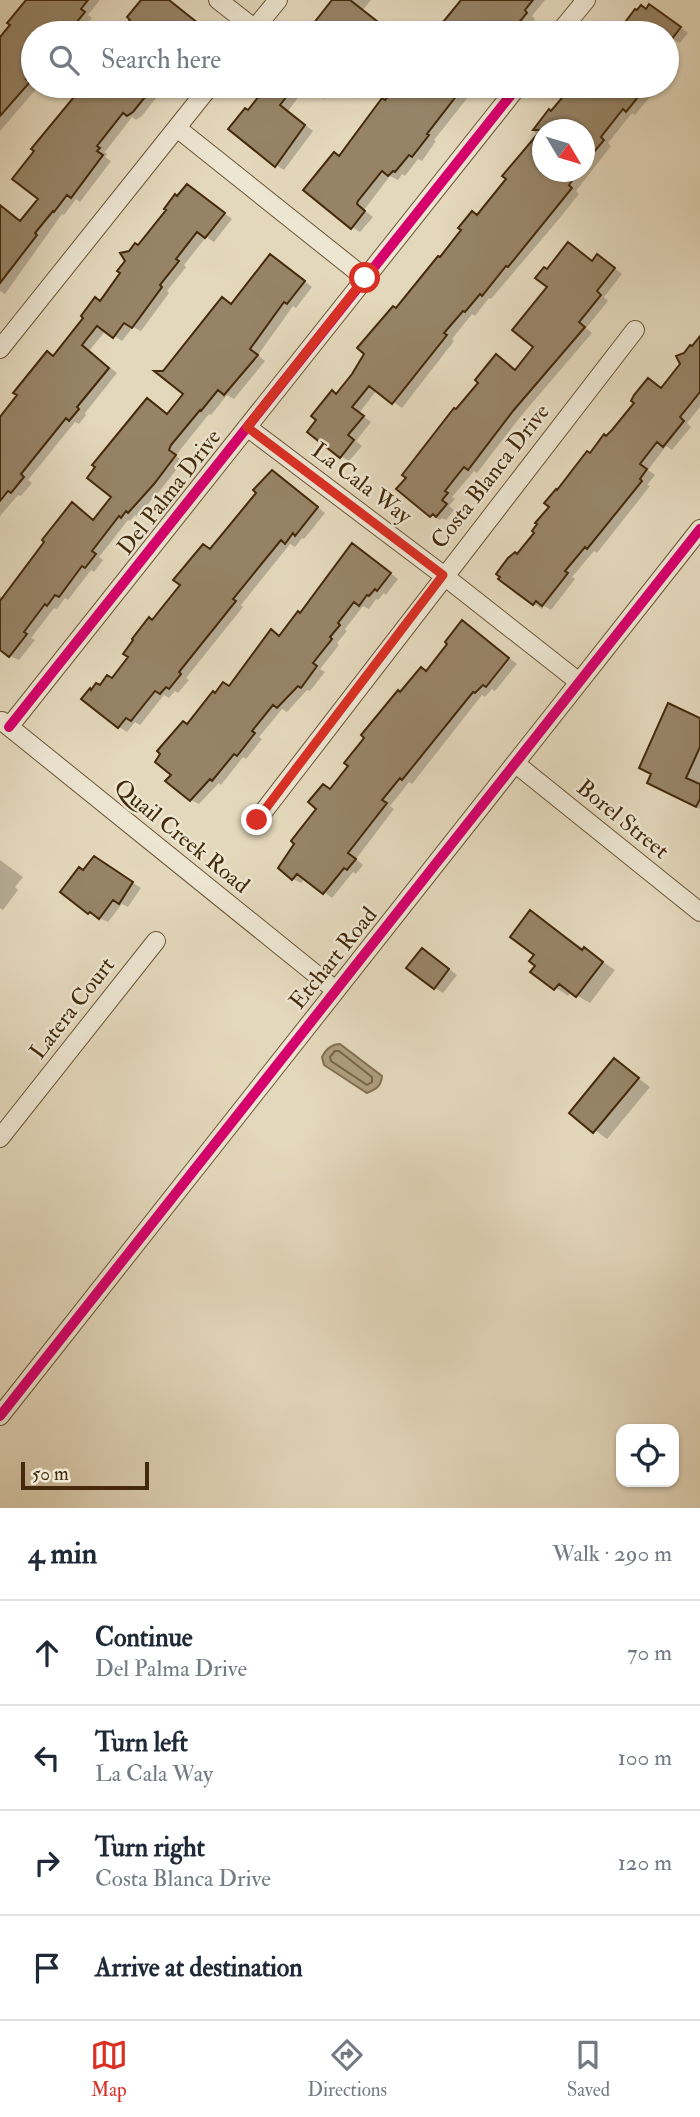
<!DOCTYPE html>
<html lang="en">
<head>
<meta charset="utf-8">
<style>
	body { margin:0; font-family:"IM FELL Double Pica",serif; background:#f2f2f3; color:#1f2937 }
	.controls { position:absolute; right:21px; bottom:21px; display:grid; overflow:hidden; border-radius:14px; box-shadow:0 2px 5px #0004 }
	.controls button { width:63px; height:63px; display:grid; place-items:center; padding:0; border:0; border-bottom:2px solid #e0e1e3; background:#fff; color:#1f2937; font:35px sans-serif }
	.compass { position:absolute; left:532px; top:119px; width:63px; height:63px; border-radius:50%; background:#fff; box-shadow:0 2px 5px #0004; rotate:128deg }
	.scale { position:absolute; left:21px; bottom:18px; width:128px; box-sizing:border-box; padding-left:7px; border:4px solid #442a0a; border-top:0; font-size:19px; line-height:24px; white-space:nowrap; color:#442a0a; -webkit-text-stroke:5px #ede6d3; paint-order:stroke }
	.stop { position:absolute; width:21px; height:21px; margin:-16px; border:5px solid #d93025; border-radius:50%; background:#fff }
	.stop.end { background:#d93025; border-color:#fff; box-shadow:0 2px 7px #0008 }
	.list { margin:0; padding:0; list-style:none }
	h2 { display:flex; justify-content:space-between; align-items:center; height:91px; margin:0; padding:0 28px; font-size:30px }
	h2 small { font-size:23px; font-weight:400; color:#747a83 }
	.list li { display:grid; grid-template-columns:46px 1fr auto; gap:21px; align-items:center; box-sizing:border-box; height:105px; padding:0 28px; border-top:2px solid #e0e1e3 }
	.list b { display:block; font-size:26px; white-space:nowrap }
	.list p { margin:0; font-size:23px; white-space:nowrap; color:#747a83 }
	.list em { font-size:23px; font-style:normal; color:#747a83 }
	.icon { flex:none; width:38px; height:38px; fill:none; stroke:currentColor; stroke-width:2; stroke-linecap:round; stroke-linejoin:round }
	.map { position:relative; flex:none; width:700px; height:1508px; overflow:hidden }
	.search { position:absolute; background:#fff; box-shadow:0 2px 5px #0004; left:21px; right:21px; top:21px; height:77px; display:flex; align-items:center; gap:18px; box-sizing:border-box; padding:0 24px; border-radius:38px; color:#747a83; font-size:26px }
	.sheet { height:511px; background:#fff }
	nav { display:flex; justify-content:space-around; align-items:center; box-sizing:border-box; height:98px; border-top:2px solid #e0e1e3; background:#fff; font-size:19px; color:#747a83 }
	nav a { display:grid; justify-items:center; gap:4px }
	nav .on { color:#d93025 }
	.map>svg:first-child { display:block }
	.water { fill:#ae9d7f; stroke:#846f50; stroke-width:2 }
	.shadow { fill:#0003; fill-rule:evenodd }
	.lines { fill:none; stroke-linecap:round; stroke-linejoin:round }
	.shore { stroke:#796444; stroke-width:2 }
	.building { fill:#978467; stroke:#442a0a; stroke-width:2 }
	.minor-casing { stroke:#6c5636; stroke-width:20 }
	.minor { stroke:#ede6d3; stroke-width:18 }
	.cycleway-casing { stroke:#ede6d3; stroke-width:15 }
	.cycleway { stroke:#d6006c; stroke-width:10 }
	.route { stroke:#d93025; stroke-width:9 }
	.labels { text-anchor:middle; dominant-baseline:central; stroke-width:5; stroke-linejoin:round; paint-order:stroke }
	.street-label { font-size:23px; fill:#442a0a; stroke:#ede6d3 }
</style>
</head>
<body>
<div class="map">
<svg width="700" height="1508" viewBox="0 0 700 1508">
	<rect width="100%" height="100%" fill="#e4d8bc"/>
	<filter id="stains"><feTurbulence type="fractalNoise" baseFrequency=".00286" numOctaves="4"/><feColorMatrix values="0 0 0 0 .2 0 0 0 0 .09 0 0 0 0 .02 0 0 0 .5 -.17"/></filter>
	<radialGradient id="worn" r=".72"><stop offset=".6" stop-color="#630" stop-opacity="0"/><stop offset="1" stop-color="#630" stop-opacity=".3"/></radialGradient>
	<!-- water -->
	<path class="water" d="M340,1044L382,1076C381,1087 376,1089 367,1093L324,1065L322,1057C326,1049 331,1044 340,1044Z"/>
	<!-- shadow -->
	<path class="shadow" d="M28,0H100L88,15L92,18L80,33H33V86L37,88L0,131V36Z
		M143,0H168L207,30L205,33H125Z
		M331,0H371L363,10L385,28L381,33H304L306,31L308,33L330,6L328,4Z
		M462,0H545L532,16L535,19L522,33H440Z
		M636,11H658L688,33L680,43L673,39L667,47V33H619Z
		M87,86H160L159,88L162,90L142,116L136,120L132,117L105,152L107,154L105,157L111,161L80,202L76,199L64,215L62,214L5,294L0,291V205L22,223L40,199L36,151L42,139Z
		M269,86H342L337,92L332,89L324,99L306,87L288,111L313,131L284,170L276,165L249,112Z
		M400,86H477L434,140L436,141L422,161L418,159L405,176L402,174L398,180L390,176L364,210L373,217L360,232L352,227L340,158Z
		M582,86H659L635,115L632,113L608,143L611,146L576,191L579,194L559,219L491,299L489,298L475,316L472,314L452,339L454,341L402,408L377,390L359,413L371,422L356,441L362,446L349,461L341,456L337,396L396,310L478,217L539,135L534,131L549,111L552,113ZM542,130H584V172H542Z
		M195,191L232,219L214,242L206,237L184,265L186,267L167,291L169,293L141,331L133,327L122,341L106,330L89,351L117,373L85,413L86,415L79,424L75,422L28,480L32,483L21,496L18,495L0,516V418L101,303L139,247Z
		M569,244L594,262L606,261L622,274L604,297L608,301L586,328L592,333L521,416L477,473L474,471L452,497L455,499L449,506L454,510L446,520L442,518L440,520L431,515L481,383L497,357L516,371L536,347L549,287L547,271Z
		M279,261L312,287L296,308L293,306L258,355L265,361L234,399L227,395L211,415L209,414L180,450L176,456L183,461L162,488L137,516L135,515L130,521L128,520L99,557L103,560L94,572L91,570L68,600L65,598L57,609L54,608L31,638L35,640L19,660L10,656L0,647V596L4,599L81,510L94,521L185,394L164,372Z
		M700,339V407L687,423L691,427L672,450L666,446L648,470L655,475L647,485L650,486L597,553L594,551L572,577L575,579L551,610L544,606L542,609L534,604L518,556L591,455L662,389L682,364L685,354Z
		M281,477L325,513L304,539L302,538L295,547L290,544L241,605L243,607L186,678L189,680L178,693L175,691L169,698L164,695L140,725L135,722L127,732L119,727L101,687L113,680L153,621L212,551Z
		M360,550L398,579L386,595L384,593L378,600L376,599L369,609L363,606L345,629L347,631L337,643L339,645L320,669L325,672L310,691L307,690L287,712L282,709L259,737L262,739L246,759L243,757L221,785L219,783L199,804L191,800L173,775L188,726L215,695L230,688L272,631L280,637Z
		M463,622L517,664L495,691L492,689L485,697L482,695L412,784L409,782L390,806L394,809L356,859L363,865L356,874L353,872L332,898L305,878L301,883L293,879L331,791L401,694L427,672L449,644Z
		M700,720V809L666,792Z
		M0,860L23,877L15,887L18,890L3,910L0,908Z
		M103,863L141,888L128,907L122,904L108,922L89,913L84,872Z
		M531,913L615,970L590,1003L571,992L568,996L532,971L537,965Z
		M431,955L457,975L443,993L435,988Z
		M614,1060L650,1087L607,1139L571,1112Z"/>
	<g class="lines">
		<!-- shore -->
		<path class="shore" d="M335,1051H339L372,1077V1082L367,1085L331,1061L330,1057Z"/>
	</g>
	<!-- building -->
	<path class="building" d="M26,0H88L81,9L85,12L68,33H33V71L26,79L30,82L0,116V37L10,25L7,23Z
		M141,0H169L199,24L192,33H132L124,27L130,20L127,17Z
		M332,0H350L378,22L369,33H306Z
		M461,0H533L525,10L527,13L510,33H434Z
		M649,4L681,27L671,40L667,37V33H617L635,9L637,10L641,5L646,9Z
		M83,86H154L133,112L127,116L123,113L97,146L100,148L97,151L103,155L71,198L67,195L54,212L53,211L35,233L37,235L0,283V205L20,221L38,199L12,179L34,151L31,149Z
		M267,86H295L280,105L305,125L275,167L228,129L245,108L248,110Z
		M397,86H464L427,134L429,135L412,157L409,155L395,172L393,171L388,176L382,171L358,201L357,204L365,211L351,229L303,190L334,152L339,156L382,98L385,100Z
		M572,86H647L626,112L623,109L601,137L604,140L584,164V130H542V172H564L573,179L569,185L572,188L508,267L506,266L482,296L480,294L465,312L463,311L444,333L447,335L392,404L369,386L352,407L364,416L348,435L354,440L340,458L307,432L316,420L311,416L332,390L336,394L352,374L364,354L357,348L393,306L396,308L438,256L440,257L461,230L458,228L472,211L477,215L506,179L502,176L541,130H533L549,109L551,111Z
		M187,184L225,213L205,238L197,232L176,259L179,261L160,285L162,287L132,328L124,323L113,338L97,326L82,345L109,368L77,407L79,409L69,421L66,418L21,474L24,477L11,493L8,491L0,501V417L17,395L13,393L47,351L53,356L83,318L81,316L95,297L100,301L120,273L117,271L125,261L120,253L129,251L135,243L138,245L166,210L164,209L175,194L177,196Z
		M568,242L592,261L597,254L615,268L597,291L601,295L579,322L585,327L513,411L468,470L464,467L445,491L448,493L442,500L447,504L436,517L433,514L430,517L396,489L406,478L402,475L454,408L456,409L478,383L475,380L496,354L515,370L533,347L512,330L547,287L535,278L544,267L547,269Z
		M270,254L305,281L287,304L284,302L250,349L258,355L224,395L218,390L201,411L200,410L171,445L169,450L176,455L154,484L128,513L126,511L121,518L119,516L92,551L96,554L85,568L82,566L59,597L55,595L47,606L45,604L24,632L27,634L9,657L0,650V601L44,542L42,540L72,502L93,520L111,497L87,478L95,467L92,465L147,398L167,414L183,394L154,371H163L222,297L231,304Z
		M700,336V392L680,417L684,421L663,447L657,442L640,464L647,469L640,479L642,481L587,549L585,547L565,571L568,573L542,606L536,601L533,605L498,579L500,577L496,574L508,558L515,552L517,554L534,533L532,531L537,524L535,523L549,507L544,503L556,489L557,490L587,451L590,453L604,434L606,436L612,430L634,403L631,401L634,395L648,378L661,388L680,364L676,356L684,353L690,345L692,346Z
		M272,470L318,507L295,536L293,533L285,544L281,540L233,599L236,601L179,672L181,674L169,689L166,687L160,694L155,691L131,721L126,718L118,728L81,699L90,688L91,690L96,683L100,685L107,675L112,678L128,657L123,654L133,640L132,639L149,617L152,620L180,585L173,580L203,544L210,549L256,493L253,490Z
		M352,543L391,573L377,591L375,589L369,596L367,595L359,606L354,602L338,623L340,625L330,637L332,639L313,663L317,666L301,688L298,686L277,708L273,705L252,731L255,733L237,756L234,754L212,781L210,779L190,801L165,781L171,775L155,762L160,754L157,751L183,721L187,724L213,691L215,693L223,682L229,686L271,629L279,636L298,611L300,613Z
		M462,620L509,658L486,687L483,685L475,693L473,692L402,780L400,778L382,800L387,803L348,853L356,859L347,870L344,868L323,894L297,874L292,880L278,868L294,844L291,841L316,809L308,802L323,784L330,789L348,766L344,763L364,738L361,735L398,690L400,692L421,667L426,671L447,644L445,642Z
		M668,703L700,718V747L686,778L700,784V799L696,807L647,783L651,774L639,768Z
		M94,856L133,882L119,904L113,900L99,919L90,912L88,914L60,892L79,867L83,870Z
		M530,910L582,950L584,947L603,962L576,997L559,984L554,990L530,972L535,966L529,961L534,955L510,937Z
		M422,948L449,969L434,989L406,968Z
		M614,1058L639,1078L593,1133L569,1113Z"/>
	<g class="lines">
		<defs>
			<path id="minor" d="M218,0L255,29
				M251,33L278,0
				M559,33L586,0
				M177,128L365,278
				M0,349L210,86
				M247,427L443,575L579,682
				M2,721L334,989
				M9,727L518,86
				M516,764L700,912
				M257,820L635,330
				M0,1138L156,941
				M0,1416L700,529"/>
		</defs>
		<!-- minor casing -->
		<use href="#minor" class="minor-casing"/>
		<!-- minor -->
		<use href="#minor" class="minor"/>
		<defs>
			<path id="cycleway" d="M9,727L518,86
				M0,1416L700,529"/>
		</defs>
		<!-- cycleway casing -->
		<use href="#cycleway" class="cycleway-casing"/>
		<!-- cycleway -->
		<use href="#cycleway" class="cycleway"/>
	</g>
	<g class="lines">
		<!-- route -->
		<path class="route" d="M257,820L443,575L247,427L365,278"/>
	</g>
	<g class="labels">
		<!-- street labels -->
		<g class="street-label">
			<text transform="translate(490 476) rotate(-52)">Costa Blanca Drive</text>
			<text transform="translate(362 483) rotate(37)">La Cala Way</text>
			<text transform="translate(169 492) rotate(-52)">Del Palma Drive</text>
			<text transform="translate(623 819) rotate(39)">Borel Street</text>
			<text transform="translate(182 836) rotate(39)">Quail Creek Road</text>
			<text transform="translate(333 958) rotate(-51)">Etchart Road</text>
			<text transform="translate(72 1008) rotate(-52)">Latera Court</text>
		</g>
	</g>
	<rect width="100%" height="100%" filter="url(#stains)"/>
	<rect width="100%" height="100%" fill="url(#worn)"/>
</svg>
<div class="controls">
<button><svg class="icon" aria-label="locate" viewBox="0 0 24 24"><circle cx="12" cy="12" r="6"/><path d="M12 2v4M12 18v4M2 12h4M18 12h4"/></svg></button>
</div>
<svg class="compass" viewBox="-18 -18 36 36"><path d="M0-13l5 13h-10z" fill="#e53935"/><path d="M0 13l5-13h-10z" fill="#747a83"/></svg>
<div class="scale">50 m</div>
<div class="stop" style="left:365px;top:278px"></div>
<div class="stop end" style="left:257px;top:820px"></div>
<div class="search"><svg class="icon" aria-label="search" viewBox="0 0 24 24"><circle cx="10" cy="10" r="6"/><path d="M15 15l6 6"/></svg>Search here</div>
</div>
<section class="sheet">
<h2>4 min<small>Walk · 290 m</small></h2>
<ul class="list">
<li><svg class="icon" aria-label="ahead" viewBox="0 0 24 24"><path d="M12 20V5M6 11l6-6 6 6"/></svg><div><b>Continue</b><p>Del Palma Drive</p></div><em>70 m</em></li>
<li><svg class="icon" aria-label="left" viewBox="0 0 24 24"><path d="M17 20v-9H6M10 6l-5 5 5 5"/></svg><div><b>Turn left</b><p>La Cala Way</p></div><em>100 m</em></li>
<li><svg class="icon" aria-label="right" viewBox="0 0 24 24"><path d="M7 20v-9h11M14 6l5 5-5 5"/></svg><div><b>Turn right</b><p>Costa Blanca Drive</p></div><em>120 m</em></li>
<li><svg class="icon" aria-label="arrive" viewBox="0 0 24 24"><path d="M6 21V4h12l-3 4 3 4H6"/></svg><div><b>Arrive at destination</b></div></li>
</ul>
</section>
<nav>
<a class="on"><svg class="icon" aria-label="map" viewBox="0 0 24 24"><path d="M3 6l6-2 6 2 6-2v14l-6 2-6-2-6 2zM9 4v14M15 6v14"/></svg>Map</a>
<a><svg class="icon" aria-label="directions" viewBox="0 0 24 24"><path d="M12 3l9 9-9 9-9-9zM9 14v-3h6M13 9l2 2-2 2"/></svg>Directions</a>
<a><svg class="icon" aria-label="saved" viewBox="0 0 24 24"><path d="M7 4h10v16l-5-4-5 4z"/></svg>Saved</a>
</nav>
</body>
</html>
